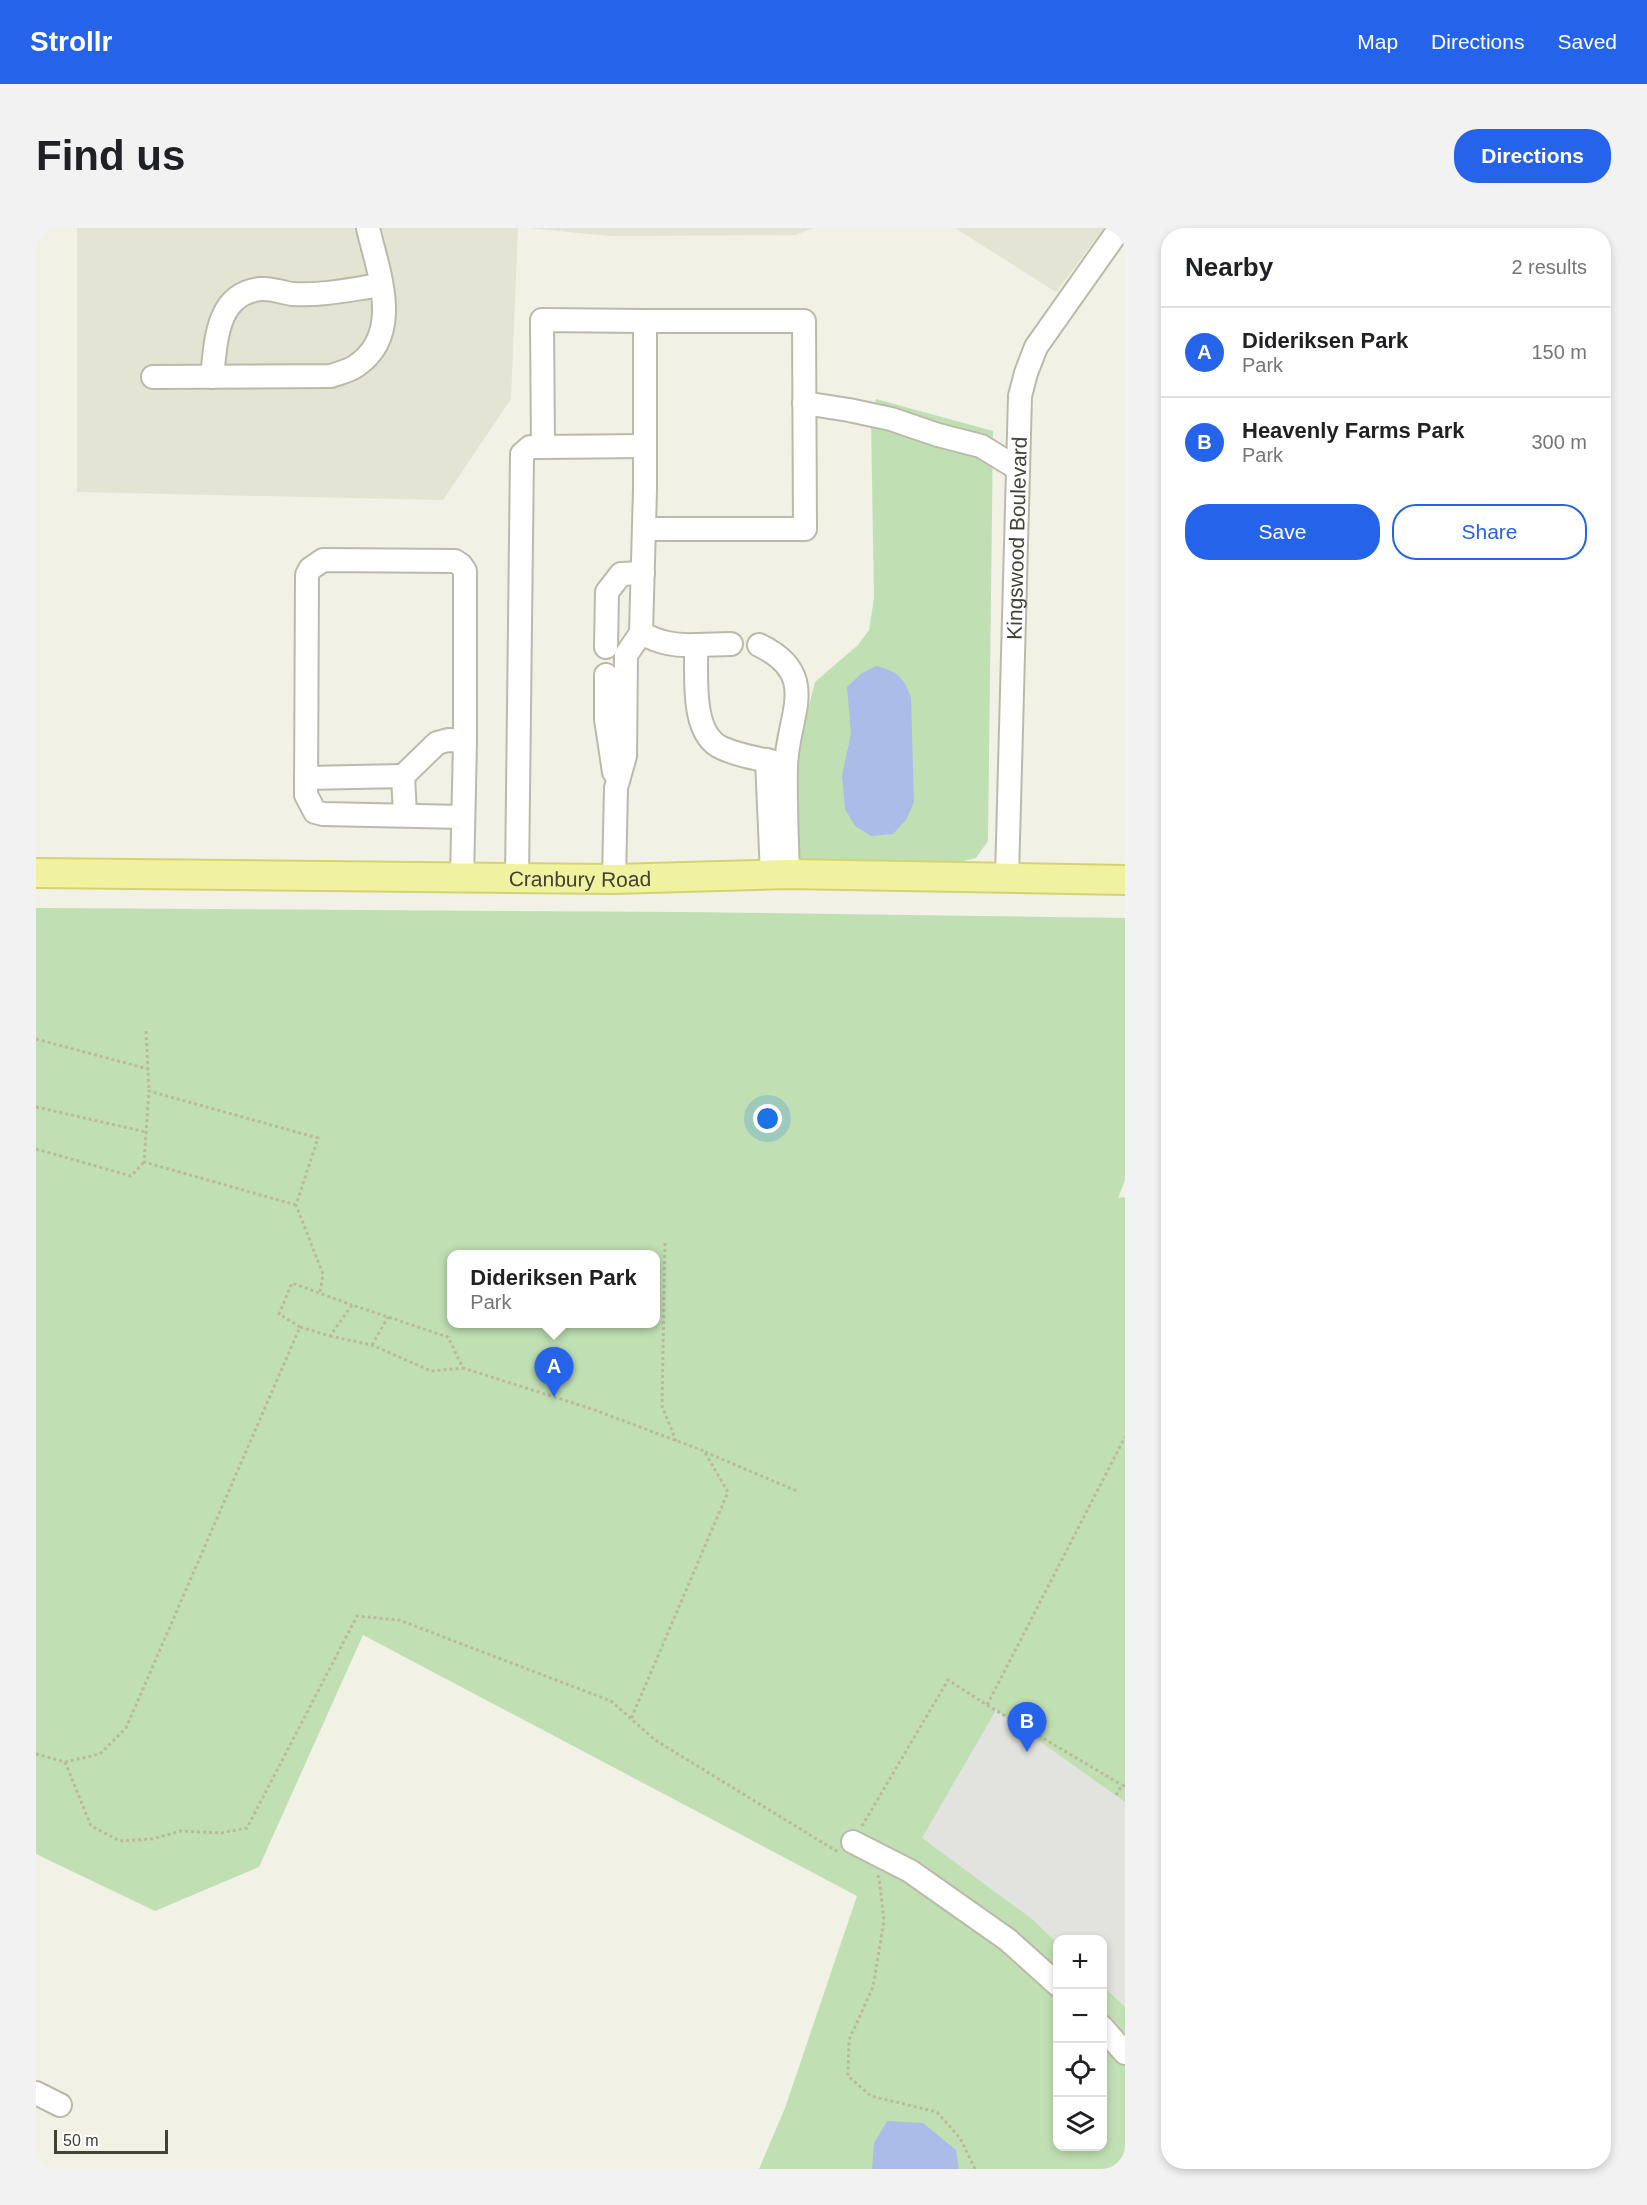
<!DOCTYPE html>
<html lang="en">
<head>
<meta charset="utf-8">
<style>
	body { margin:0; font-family:Arial,sans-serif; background:#f2f2f2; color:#202124 }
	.controls { position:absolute; right:18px; bottom:18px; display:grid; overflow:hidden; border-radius:12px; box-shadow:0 3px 9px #0003 }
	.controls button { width:54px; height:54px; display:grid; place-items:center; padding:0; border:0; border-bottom:2px solid #e0e0e0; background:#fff; color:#202124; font:30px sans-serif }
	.scale { position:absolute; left:18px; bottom:15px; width:114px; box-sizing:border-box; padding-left:6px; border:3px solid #434236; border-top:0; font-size:16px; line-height:21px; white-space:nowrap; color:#434236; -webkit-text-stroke:4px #fff; paint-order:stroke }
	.you { position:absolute; left:732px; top:891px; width:21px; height:21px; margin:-15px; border:4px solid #fff; border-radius:50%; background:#1a73e8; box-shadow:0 0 0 9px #1a73e833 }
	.badge { display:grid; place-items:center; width:39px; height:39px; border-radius:50%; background:#2563eb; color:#fff; font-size:20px; font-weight:700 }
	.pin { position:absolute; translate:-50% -50px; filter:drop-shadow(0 2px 3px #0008) }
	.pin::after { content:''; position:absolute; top:32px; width:21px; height:18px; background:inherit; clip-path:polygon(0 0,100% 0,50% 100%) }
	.popup { position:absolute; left:411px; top:1022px; width:213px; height:78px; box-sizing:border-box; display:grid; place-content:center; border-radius:12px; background:#fff; filter:drop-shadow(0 2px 4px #0005); font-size:20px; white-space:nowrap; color:#757577 }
	.popup b { font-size:22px; color:#202124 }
	.popup::after { content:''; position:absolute; left:50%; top:100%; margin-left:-12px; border:12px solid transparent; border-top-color:#fff }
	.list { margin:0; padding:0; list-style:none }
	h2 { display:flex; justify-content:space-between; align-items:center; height:78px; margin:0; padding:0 24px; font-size:26px }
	h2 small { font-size:20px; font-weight:400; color:#757577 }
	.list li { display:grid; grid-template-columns:39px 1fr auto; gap:18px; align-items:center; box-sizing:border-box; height:90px; padding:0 24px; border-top:2px solid #e0e0e0 }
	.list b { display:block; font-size:22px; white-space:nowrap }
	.list p { margin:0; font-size:20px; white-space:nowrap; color:#757577 }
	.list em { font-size:20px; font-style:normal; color:#757577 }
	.actions { display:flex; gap:12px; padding:18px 24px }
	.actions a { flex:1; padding:14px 0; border:2px solid #2563eb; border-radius:24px; text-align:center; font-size:21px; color:#2563eb }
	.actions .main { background:#2563eb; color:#fff }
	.icon { flex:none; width:33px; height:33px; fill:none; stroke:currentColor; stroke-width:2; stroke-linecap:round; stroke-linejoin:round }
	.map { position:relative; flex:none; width:1089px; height:1941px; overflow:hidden; border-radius:24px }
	header { display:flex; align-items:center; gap:36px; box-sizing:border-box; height:84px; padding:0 30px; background:#2563eb; color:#fff }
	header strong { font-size:28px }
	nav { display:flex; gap:33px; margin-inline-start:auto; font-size:21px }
	.intro { display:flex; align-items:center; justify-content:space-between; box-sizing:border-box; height:144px; padding:0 36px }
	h1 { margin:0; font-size:42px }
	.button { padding:15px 27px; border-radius:24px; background:#2563eb; color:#fff; font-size:21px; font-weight:700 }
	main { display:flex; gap:36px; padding:0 36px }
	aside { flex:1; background:#fff; border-radius:24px; box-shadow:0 3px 9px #0003 }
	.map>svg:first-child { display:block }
	.residential { fill:#e4e4d5 }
	.green { fill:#c0e0b4; fill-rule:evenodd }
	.parking { fill:#e2e2de }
	.water { fill:#aabce7 }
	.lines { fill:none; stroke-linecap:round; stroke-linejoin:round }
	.minor-casing { stroke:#bbbaaa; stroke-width:26 }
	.major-casing { stroke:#d4d371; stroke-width:32 }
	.path { stroke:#bbb99d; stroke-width:3; stroke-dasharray:3 3; stroke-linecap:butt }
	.minor { stroke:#fff; stroke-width:22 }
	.major { stroke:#f1f29f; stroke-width:28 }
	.labels { text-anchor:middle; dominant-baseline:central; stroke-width:6; stroke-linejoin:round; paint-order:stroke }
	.street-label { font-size:21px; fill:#434236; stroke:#fff }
</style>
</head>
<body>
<header>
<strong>Strollr</strong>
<nav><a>Map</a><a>Directions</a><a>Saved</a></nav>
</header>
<div class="intro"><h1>Find us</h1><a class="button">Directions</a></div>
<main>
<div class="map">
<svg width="1089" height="1941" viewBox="0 0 1089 1941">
	<rect width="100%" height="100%" fill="#f1f1e6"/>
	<!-- residential -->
	<path class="residential" d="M41,0H482L475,171L407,272L41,264Z
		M493,0H778L759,7L572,8Z
		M919,0H1068L1020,64Z"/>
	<!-- green -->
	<path class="green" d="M840,171L957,203L952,613L940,630L904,639L761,636L759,532L779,454L822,417L833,402L838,370L835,192Z
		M0,680L645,684L1089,690V952L1082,970L1089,969V1941H723L749,1880L821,1668L327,1407L223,1639L119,1683L0,1626ZM416,1026H620V1096H416ZM1022,1712H1066V1918H1022Z"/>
	<!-- parking -->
	<path class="parking" d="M960,1482L1089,1574V1779L1067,1758L1066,1712H1022L1021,1715L996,1691L886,1610Z"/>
	<!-- water -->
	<path class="water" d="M840,438C861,443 868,449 875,470L878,574L870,592L857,606L835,608L819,598L809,581L806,547L815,506L811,459L826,445Z
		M851,1893L887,1895L920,1922L923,1941H836L838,1915Z"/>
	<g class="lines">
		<defs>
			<g id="minor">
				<path d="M117,149L295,148C303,145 313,143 320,138C368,106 342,44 332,0"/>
				<path d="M176,149C180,114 180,65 225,61C237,60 246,65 257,66C286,68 316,61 345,57"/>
				<path d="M768,175L813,182L855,191L902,207L945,218L981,240"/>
				<path d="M609,218L507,219L506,92L609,93"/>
				<path d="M608,301H769L768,93H609V261L605,405C624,415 639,418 660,417"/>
				<path d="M695,416L660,417C661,447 654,506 686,520C706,529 729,532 750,536"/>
				<path d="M723,417C786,447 751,488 750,538C749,574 751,610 752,646"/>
				<path d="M570,419L571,364L585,346L607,345"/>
				<path d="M570,447V491L578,544"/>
				<path d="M731,532L736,646"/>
				<path d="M367,548L401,515L412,512L429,513"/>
				<path d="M270,550L367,548L369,586"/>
				<path id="s1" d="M971,649L984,168L990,145L1000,119L1084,0"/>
				<path d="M426,651L429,513V343L425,337L419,333L287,332L274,341L271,347L270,567L279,584L287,586L427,589"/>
				<path d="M481,651L486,226L494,219H507"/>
				<path d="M578,651L580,560L589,528L590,427L605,405"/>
				<path d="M817,1614L874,1643L972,1712L1022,1757"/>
				<path d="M1066,1799L1089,1825"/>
				<path d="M0,1865L24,1877"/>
			</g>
			<g id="major">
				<path id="s2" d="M0,645L578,651L752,646L1089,652"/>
			</g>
		</defs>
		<!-- minor casing -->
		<use href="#minor" class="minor-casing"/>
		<!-- major casing -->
		<use href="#major" class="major-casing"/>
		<!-- path -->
		<path class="path" d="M110,803L113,863
			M0,811L112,841
			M0,879L110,904
			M0,921L95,948L108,934
			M260,977L108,934L113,863L282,910L260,977L287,1046L284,1065
			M629,1015L626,1178L640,1213
			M264,1099L243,1086L256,1055L316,1077
			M294,1108L336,1117L395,1143L427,1140
			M336,1117L352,1089
			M669,1224L761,1263
			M951,1477L1086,1557
			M0,1526L29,1534L55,1598L84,1613L116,1611L145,1603L185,1605L211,1600L321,1388L363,1392L575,1473L619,1512L802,1624
			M29,1534L64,1526L90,1500L264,1099L294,1108L316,1077L412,1109L427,1140L556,1181L668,1223L692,1264L595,1491
			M1080,1567L1086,1557L1089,1558
			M826,1598L912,1452L951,1477L1089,1209
			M841,1648L843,1649L848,1693L837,1759L813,1812L812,1848L835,1868L901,1884L924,1910L939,1941"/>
		<!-- minor -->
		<use href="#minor" class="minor"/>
		<!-- major -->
		<use href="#major" class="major"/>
	</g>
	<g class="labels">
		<!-- street labels -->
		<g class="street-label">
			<text stroke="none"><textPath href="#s1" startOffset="339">Kingswood Boulevard</textPath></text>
			<text stroke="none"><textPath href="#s2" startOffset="544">Cranbury Road</textPath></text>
		</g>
	</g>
</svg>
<div class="controls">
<button>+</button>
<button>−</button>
<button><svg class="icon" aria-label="locate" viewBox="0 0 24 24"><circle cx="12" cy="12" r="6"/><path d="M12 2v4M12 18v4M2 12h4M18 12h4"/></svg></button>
<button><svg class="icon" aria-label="layers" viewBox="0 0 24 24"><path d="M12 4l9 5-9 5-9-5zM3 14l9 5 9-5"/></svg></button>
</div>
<div class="scale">50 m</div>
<div class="you"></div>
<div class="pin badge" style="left:518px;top:1169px">A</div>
<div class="popup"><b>Dideriksen Park</b>Park</div>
<div class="pin badge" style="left:991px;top:1524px">B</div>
</div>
<aside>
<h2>Nearby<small>2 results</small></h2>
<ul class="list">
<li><span class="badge">A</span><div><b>Dideriksen Park</b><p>Park</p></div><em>150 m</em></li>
<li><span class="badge">B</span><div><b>Heavenly Farms Park</b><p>Park</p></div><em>300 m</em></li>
</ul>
<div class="actions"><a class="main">Save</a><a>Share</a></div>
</aside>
</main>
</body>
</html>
